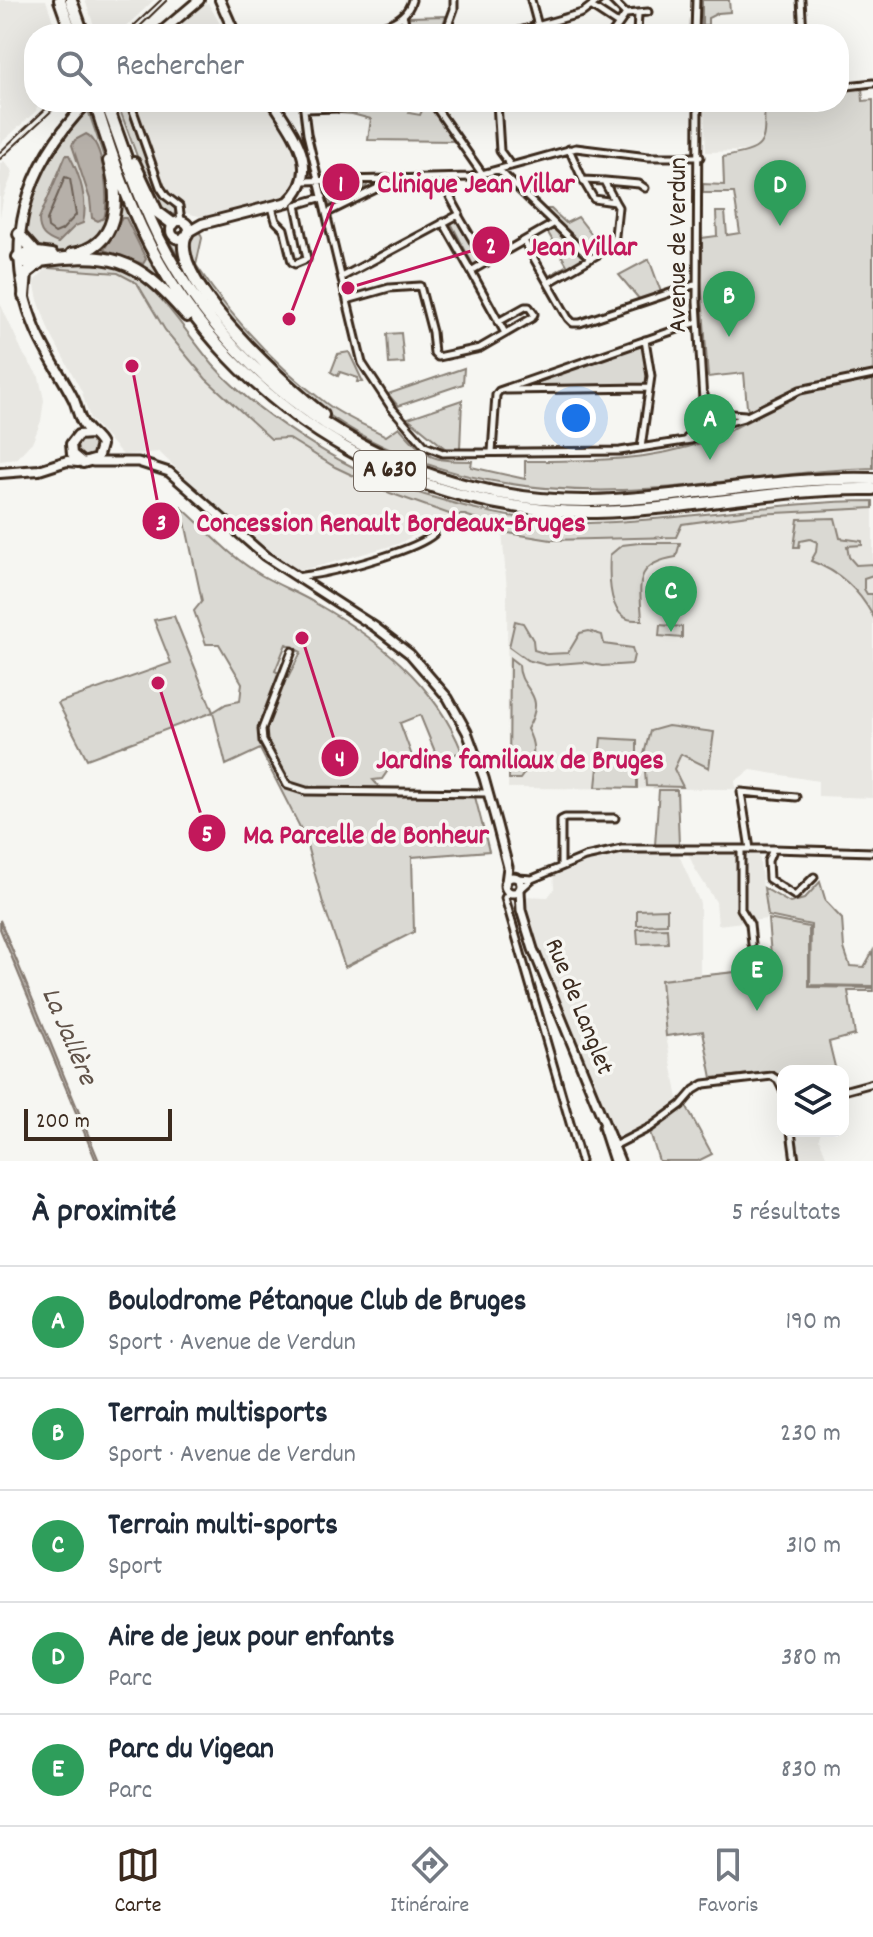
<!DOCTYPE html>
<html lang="fr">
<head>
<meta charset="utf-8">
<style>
	body { margin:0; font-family:Dekko,sans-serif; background:#f6f6f7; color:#1f2937 }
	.controls { position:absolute; right:24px; bottom:24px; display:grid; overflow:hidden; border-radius:16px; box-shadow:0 8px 32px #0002 }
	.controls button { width:72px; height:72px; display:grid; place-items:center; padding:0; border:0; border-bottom:2px solid #e0e1e3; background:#fff; color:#1f2937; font:40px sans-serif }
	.scale { position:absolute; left:24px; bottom:20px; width:148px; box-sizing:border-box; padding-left:8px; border:4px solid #3b2a1e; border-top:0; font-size:22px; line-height:28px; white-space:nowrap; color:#3b2a1e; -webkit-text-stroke:6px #f6f6f2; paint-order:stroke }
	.you { position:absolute; left:576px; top:418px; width:28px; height:28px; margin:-20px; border:6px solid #fff; border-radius:50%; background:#1a73e8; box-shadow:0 0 0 12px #1a73e833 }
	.badge { display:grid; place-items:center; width:52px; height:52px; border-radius:50%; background:#3b2a1e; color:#fff; font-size:26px; font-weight:700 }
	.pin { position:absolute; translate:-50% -66px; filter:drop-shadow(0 2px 4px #0008) }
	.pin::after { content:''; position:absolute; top:42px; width:28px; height:24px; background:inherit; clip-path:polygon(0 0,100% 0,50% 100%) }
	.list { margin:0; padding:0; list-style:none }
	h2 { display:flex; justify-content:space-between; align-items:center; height:104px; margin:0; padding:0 32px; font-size:34px }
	h2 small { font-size:26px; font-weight:400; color:#747a83 }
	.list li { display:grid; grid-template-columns:52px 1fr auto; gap:24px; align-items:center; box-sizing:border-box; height:112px; padding:0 32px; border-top:2px solid #e0e1e3 }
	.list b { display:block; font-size:30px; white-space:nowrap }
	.list p { margin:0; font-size:26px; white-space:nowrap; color:#747a83 }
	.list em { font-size:26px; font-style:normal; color:#747a83 }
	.icon { flex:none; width:44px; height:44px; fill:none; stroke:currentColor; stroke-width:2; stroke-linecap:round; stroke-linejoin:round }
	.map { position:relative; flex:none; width:873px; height:1161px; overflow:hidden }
	.search { position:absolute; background:#fff; box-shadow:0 8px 32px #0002; left:24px; right:24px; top:24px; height:88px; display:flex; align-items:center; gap:20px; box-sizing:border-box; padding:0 28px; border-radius:32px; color:#747a83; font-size:30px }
	.sheet { height:664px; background:#fff }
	nav { display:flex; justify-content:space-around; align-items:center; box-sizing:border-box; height:112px; border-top:2px solid #e0e1e3; background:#fff; font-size:22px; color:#747a83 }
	nav a { display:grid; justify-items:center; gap:4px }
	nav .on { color:#3b2a1e }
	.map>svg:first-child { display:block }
	.built { fill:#e8e7e2 }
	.green { fill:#dad9d3; stroke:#8a8278; stroke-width:2; fill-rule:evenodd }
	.water { fill:#b6b0a9; stroke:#857a71; stroke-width:2 }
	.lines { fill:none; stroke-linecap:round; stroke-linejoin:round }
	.shore { stroke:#6c6056; stroke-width:2 }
	.pedestrian-casing { stroke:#3b2a1e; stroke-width:10 }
	.minor-casing { stroke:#3b2a1e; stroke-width:11 }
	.tertiary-casing { stroke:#3b2a1e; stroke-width:13 }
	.secondary-casing { stroke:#3b2a1e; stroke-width:14 }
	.motorway-casing { stroke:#3b2a1e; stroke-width:16 }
	.pedestrian { stroke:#f6f6f2; stroke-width:4 }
	.minor { stroke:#f6f6f2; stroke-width:5 }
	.tertiary { stroke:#f6f6f2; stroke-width:7 }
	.secondary { stroke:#f6f6f2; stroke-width:8 }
	.motorway { stroke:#f6f6f2; stroke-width:10 }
	.tram { stroke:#3b2a1e; stroke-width:2 }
	.rail { stroke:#3b2a1e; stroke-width:2 }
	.labels { text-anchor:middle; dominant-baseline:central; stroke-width:7; stroke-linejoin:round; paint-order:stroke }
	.shield { fill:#f6f6f2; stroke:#73675e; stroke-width:2 }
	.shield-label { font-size:24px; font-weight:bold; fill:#3b2a1e }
	.street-label { font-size:26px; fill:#3b2a1e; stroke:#f6f6f2 }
	.water-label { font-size:28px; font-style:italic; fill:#605248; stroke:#f6f6f2 }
	.leader { fill:none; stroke:#c2185b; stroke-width:3 }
	.callout-dot { fill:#c2185b; stroke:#f6f6f2; stroke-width:3 }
	.mark-label { font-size:24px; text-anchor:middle; font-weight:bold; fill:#fff }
	.callout-label { font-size:28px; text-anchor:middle; font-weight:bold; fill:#c2185b; stroke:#f6f6f2; stroke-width:7; stroke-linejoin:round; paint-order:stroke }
</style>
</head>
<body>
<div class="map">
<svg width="873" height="1161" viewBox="0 0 873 1161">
	<rect width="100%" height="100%" fill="#f6f6f2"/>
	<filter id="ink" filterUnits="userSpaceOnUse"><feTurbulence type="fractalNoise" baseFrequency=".0125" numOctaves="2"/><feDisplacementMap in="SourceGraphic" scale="16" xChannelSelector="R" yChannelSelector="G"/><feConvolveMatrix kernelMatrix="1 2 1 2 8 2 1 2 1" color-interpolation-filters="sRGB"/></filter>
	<g filter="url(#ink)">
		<!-- built -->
		<path class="built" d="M0,0H46L57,34H34V102H38L36,111L0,144Z
			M85,0H154L118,34H97Z
			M208,3L226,34H170L203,4Z
			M125,102H264L287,132L297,153L300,173L293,190L274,203L243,211L203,217L177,211L159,193Z
			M763,107L764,137H760V144L748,151L706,152L704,109Z
			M4,161L13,172L3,199L0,217V164Z
			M47,268L118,273L137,284L165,330L206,379L271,439L288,438L335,468L390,493L452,515L398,544L327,564L301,570L293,569L254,542L159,452L123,455L90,419L82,392L49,331L38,300L34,281Z
			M0,303L24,355L39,377L44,400L41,421L33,441L16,459L0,461Z
			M873,508V798L818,796V781L751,770L735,781L736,789L508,788L507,590L502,532L551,540L676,537L682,524L756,514Z
			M641,851L678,853L700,903V977L661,981L666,1036L678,1099L643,1127L618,1140L613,1138L538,951L522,896L548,897L554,889L553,871L583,860Z
			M688,853L759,854L767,919L718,925L716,902L695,869Z
			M796,1131H821L819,1138L828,1161H799Z"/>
		<!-- green -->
		<path class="green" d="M702,0H729L730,12L718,13L708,18V25H702Z
			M446,16L439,34H409V17Z
			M862,87L863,101L873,100V468C802,470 732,482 662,488C532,498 399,479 297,390C284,378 272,364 259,351C239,331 198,286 188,260C186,254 188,243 189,236L199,230L202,238L196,265C231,317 276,366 327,404C344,417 367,426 386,436L399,427C427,458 429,461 472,461L471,467L525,479V461C586,461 648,462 707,441C723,435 737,426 752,419L747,407L744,373L708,377L701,280L702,238L717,236L716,212H725L727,235L740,233L734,193H703V184L724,185L723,157C768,149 765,146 764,102H839V90Z
			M117,102H125L159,193L177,211L171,218L165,216L151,194Z
			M400,102H413L409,113L420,115L426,102H429L456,141L368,140L371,119L352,114L337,113Z
			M88,110C98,141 116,180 109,212C107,222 103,233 96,240C81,253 31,261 25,234C18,201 66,132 88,110Z
			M364,183H368L366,187L332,205L331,204L326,187H363Z
			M117,188L138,238L167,288L138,265L83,256C113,243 110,218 117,188Z
			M543,209H551L566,223L578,217L602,248L590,254Z
			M161,219L169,223L168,231L172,240L180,243L179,252L186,271L158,221Z
			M453,220H459L482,260L477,266H470L472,263L452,225L449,226L447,224Z
			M552,229H556L585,257L551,279L549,276L567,265L547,231Z
			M649,259L661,292L640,300L619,275Z
			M51,264C78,265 110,260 134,274C156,286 194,343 213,365C253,411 342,468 400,487C460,507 525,524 589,523C684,521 778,501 873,501V508L756,514L682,524L676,537L551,540L502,532L494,525L465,515H452L390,493L335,467L288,438L271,439L206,379L165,330L137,283L118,273L47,268Z
			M401,333L404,363L389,364L387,334Z
			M641,344L643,345L649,375L646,386L526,387Z
			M349,352L363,382H357L358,378L340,372L338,376L331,372L338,354Z
			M464,368L463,384L398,406L388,394Z
			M462,400L460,449H446L408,418Z
			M76 449a10 10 0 1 1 20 0a10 10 0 1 1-20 0Z
			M182,508C208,531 230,557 261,575C278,585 298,593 315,603C377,638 435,683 462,752L438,759L420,715L400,723L412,756L389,769L382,779L373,780L381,789H473L489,851L412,857L414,932L345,967L323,903L304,835L260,749L226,765L213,712L87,759L58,703L171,663L154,620L174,616L213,712L226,704L240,701L242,683L219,644H206L194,611L202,601ZM286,644L301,652L288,678L275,671Z
			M835,518L840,538L862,541V545L847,546L849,557L856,565L873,564V575L864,578V589L867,594H873V616C858,589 840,572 811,561L816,552L817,542L810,539L800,541L799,547H794L798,519Z
			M639,543H680L676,557C633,564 640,583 642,620C640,620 629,620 628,619C608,612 609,572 610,555L622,545Z
			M515,621L523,623L533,640L534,650L547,654L568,653L580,633L589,631L602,635L604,644L632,648L634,655L632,664L602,666L583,662L546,665L527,660L509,647Z
			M660,625L682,627V638L659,636Z
			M510,658L519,665C519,692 549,691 527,729C538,749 534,761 520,779H509Z
			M668,726L714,732L709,768L681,754L674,769L683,787L646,786L644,754L650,731Z
			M601,738L637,740V788L596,787Z
			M659,790H677L679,845H655Z
			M820,882L826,902L842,919L844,948L850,966L864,967L873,951V986L810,985L811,925L768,916L764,888L790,903L804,899Z
			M667,909V924L637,925V910Z
			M768,919L809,927V987L873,988V991H848L855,1035L829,1042L836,1071H783V1085L776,1075L769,1072L712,1078L703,1031L666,1036L661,980L772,968Z
			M667,928L668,943L638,944L637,929Z
			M686,1106L712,1154L698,1161H659L650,1132Z"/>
		<!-- water -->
		<path class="water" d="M86,134C104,142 110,201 104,218L98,221L92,218L90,199L72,145L75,140Z
			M66,155H69C80,174 88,202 83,223L75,226L58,243C45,238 39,233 39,219Z
			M122,218H126L146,259L143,264L104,250Z
			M0,920L99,1161H96L0,929Z"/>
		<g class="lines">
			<!-- shore -->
			<path class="shore" d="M65,177L70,179L76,215L62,230L55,233L48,228L47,220Z"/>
			<defs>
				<path id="pedestrian" d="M725,102H726"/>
				<path id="minor" d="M531,0L538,26
					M801,0L803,34
					M592,7L618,24
					M626,14L648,12
					M404,18L406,34
					M303,34C335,26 401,40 412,0
					M445,34L454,9V0
					M509,34L582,13L599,0
					M612,34L626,14L612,0
					M637,34L638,14
					M695,34L696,0
					M839,87L873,83
					M130,102L160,187L166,196L179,206L181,221
					M303,102L307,134L362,363L391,407L425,446L443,453L620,451L691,440L709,431
					M432,102L483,175
					M497,102L500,151L511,166
					M698,102L697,302L704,417
					M304,109L339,108L371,102
					M569,149L583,180
					M499,170L590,258
					M583,180L604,181L615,202L594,199Z
					M303,181L471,177L576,148L648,157H700
					M605,181L639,184L645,188
					M272,207L276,221L284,229L292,262L295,264L307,259L296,205L323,197
					M327,213L392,181
					M458,215L486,263
					M443,222L471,271
					M524,241L568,318L573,323H580L697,284
					M342,277L458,215L459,213L441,180
					M548,283L614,245L618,207L615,202
					M347,300L389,288L420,286L432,332L434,353L438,357L480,348L532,318L534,314L529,307H525L498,322
					M505,333L471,271L553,224
					M506,390L649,388
					M703,392L708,406L713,411
					M703 422a10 10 0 1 1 20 0a10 10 0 1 1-20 0Z
					M719,413L745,415
					M723,424L743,418L800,390L873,375
					M687,438L695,434L702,424
					M641,448L651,376L645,340
					M492,452L496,395L499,391L698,322
					M298,577C305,575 314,575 322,573C348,568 416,550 434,534
					M292,651L262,729L263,741L287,785L306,791L488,793
					M741,849V909L750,924L752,944
					M750,849L741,792L796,797
					M773,849L768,861L769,879L795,896L814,877
					M561,865V820L565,818H615
					M518,878L532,879L521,889
					M532,879L585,857L622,849H773L873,852
					M509,892L505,898L581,1161
					M843,1091L873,1083
					M791,1131L795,1161
					M614,1146L651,1127L681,1105L694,1090L704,1084L772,1076L778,1080L783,1090"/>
				<path id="tertiary" d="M93,462H138L169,472L265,556L375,627L410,654L448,698L467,732L484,778L497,825L508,867L506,882
					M505 885a8 8 0 1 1 16 0a8 8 0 1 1-16 0Z
					M520,890L521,910L533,949L620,1161
					M603,1127L614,1161"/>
				<path id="secondary" d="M220,0L235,34
					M159,34L199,0
					M88,102C25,165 0,246 36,330C46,354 62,376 74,400C77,407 78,415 82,422C87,432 97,436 101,445L97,459L83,463L72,454L71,444L78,435L91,434
					M171 230a9 9 0 1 1 18 0a9 9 0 1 1-18 0Z
					M188,232L202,224L288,202C323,170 293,134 273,102
					M0,473L39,470L67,461L78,462"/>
				<path id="motorway" d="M60,0L72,34
					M71,0L83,34
					M95,102C112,157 131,214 160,264C250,420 417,514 596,512C689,510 780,487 873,489
					M106,102C127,159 144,217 176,269C262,413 422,503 590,501C684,499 778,476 873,479
					M134,163L157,212L173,224
					M19,234L35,252
					M185,237C171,283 288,388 323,415
					M72,254C120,246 120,199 109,161
					M18,257L24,262H32C110,251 135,255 187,316
					M18,257L30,252L52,255
					M24,296L26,273L40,262"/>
			</defs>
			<!-- pedestrian casing -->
			<use href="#pedestrian" class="pedestrian-casing"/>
			<!-- minor casing -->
			<use href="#minor" class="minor-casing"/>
			<!-- tertiary casing -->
			<use href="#tertiary" class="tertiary-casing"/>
			<!-- secondary casing -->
			<use href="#secondary" class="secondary-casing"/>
			<!-- motorway casing -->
			<use href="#motorway" class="motorway-casing"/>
			<!-- pedestrian -->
			<use href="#pedestrian" class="pedestrian"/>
			<!-- minor -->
			<use href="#minor" class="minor"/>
			<!-- tertiary -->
			<use href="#tertiary" class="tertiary"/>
			<!-- secondary -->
			<use href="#secondary" class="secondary"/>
			<!-- motorway -->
			<use href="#motorway" class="motorway"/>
			<!-- tram -->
			<path class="tram" d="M132,34L167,0
				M0,159L61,102"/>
			<!-- rail -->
			<path class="rail" d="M125,34L161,0
				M0,152L53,102"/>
		</g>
	</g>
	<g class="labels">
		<!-- shield labels -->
		<rect class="shield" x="354" y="451" width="72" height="40" rx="6"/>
		<g class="shield-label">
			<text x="390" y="471">A 630</text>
		</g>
		<!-- street labels -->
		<g class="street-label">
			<text transform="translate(679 245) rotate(-90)">Avenue de Verdun</text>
			<text transform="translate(578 1007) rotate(68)">Rue de Langlet</text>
		</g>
		<!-- water labels -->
		<g class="water-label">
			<text transform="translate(67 1037) rotate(67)">La Jallère</text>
		</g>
	</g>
	<!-- callouts -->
	<path class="leader" d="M289 319L341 182M348 288L491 245M132 366L161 521M302 638L340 758M158 683L207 833"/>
	<g class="callout-dot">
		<circle cx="289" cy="319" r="8"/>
		<circle cx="348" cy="288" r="8"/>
		<circle cx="132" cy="366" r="8"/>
		<circle cx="302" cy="638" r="8"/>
		<circle cx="158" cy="683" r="8"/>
		<circle cx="341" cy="182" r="20"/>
		<circle cx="491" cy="245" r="20"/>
		<circle cx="161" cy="521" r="20"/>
		<circle cx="340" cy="758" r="20"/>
		<circle cx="207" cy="833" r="20"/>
	</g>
	<g class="mark-label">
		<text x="341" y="191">1</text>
		<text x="491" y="253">2</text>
		<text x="161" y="530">3</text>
		<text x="340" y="766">4</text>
		<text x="207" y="841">5</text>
	</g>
	<g class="callout-label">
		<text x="476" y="192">Clinique Jean Villar</text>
		<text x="582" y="255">Jean Villar</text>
		<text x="391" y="531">Concession Renault Bordeaux-Bruges</text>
		<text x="520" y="768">Jardins familiaux de Bruges</text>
		<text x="366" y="843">Ma Parcelle de Bonheur</text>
	</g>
</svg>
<div class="controls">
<button><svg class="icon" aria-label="layers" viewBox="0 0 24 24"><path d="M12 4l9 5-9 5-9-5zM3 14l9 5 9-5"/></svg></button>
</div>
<div class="scale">200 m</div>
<div class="you"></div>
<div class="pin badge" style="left:710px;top:460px;background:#2e9e5b">A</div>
<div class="pin badge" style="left:729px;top:337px;background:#2e9e5b">B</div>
<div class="pin badge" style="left:671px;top:632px;background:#2e9e5b">C</div>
<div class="pin badge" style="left:780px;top:226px;background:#2e9e5b">D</div>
<div class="pin badge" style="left:757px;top:1011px;background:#2e9e5b">E</div>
<div class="search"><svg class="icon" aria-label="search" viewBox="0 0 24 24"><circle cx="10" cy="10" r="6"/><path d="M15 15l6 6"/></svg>Rechercher</div>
</div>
<section class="sheet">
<h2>À proximité<small>5 résultats</small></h2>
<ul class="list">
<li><span class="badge" style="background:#2e9e5b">A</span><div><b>Boulodrome Pétanque Club de Bruges</b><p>Sport · Avenue de Verdun</p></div><em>190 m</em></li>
<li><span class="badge" style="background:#2e9e5b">B</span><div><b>Terrain multisports</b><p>Sport · Avenue de Verdun</p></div><em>230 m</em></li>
<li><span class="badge" style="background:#2e9e5b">C</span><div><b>Terrain multi-sports</b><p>Sport</p></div><em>310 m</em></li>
<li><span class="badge" style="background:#2e9e5b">D</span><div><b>Aire de jeux pour enfants</b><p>Parc</p></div><em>380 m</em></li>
<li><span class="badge" style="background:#2e9e5b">E</span><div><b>Parc du Vigean</b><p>Parc</p></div><em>830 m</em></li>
</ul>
</section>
<nav>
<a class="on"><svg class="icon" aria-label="map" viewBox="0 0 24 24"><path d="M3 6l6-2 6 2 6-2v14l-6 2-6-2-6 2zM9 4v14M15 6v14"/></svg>Carte</a>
<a><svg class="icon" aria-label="directions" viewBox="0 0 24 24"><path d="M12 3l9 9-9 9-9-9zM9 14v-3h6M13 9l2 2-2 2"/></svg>Itinéraire</a>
<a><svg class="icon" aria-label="saved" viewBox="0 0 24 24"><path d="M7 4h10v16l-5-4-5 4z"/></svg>Favoris</a>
</nav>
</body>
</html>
